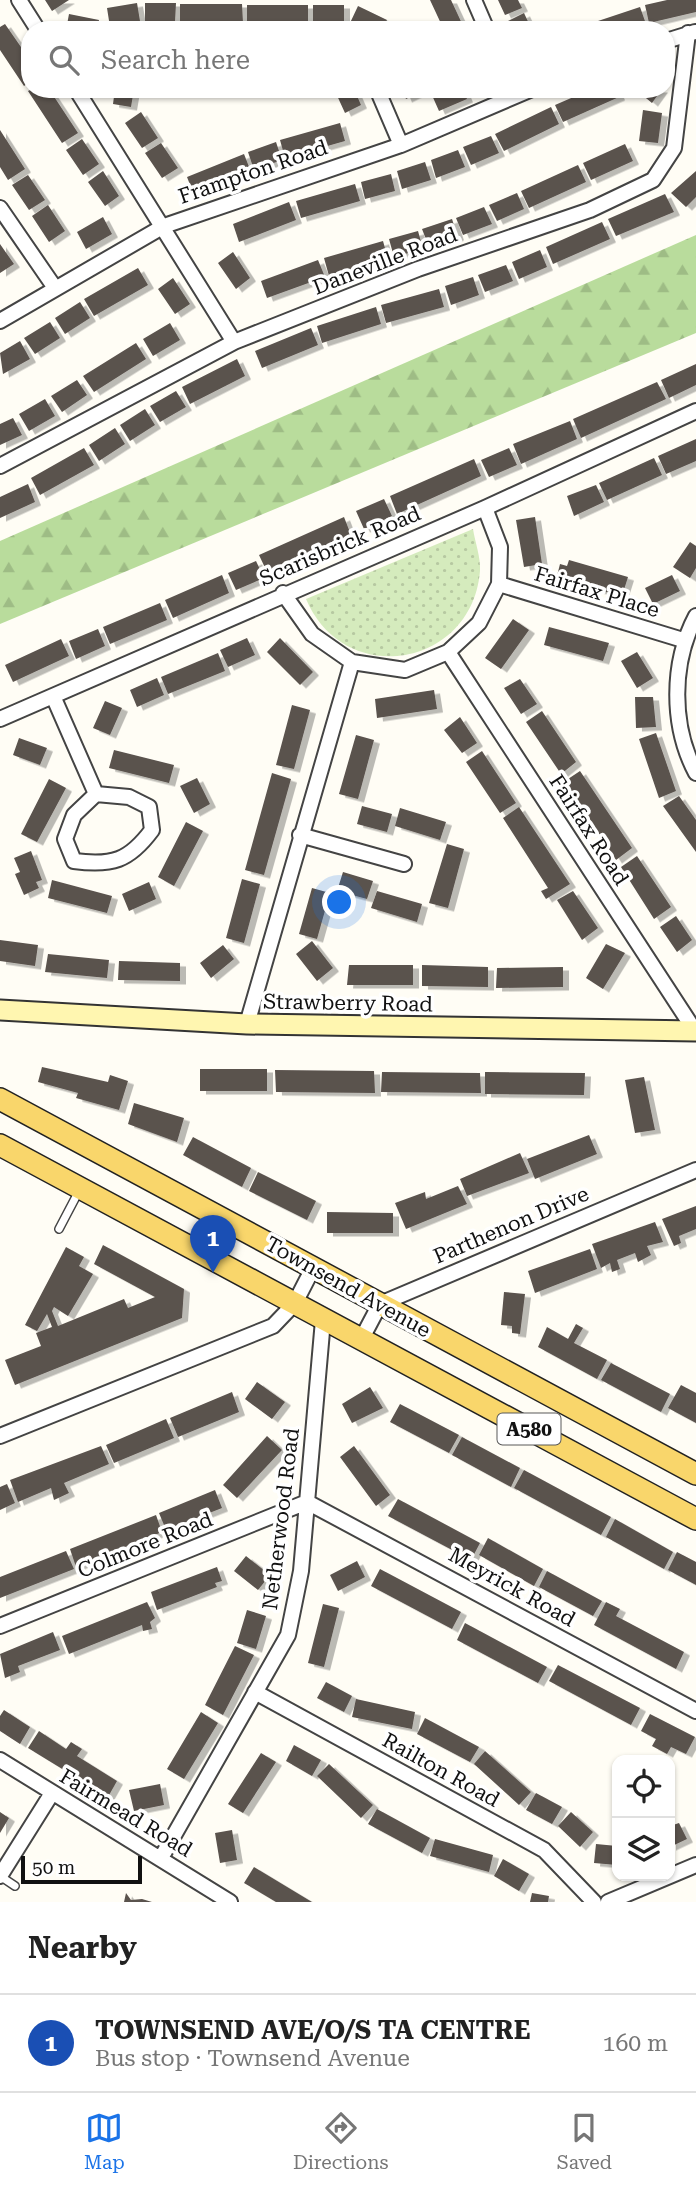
<!DOCTYPE html>
<html lang="en">
<head>
<meta charset="utf-8">
<style>
	body { margin:0; font-family:"Roboto Serif",serif; background:#f6f6f6; color:#222 }
	.controls { position:absolute; right:21px; bottom:21px; display:grid; overflow:hidden; border-radius:14px; box-shadow:0 2px 5px #0004 }
	.controls button { width:63px; height:63px; display:grid; place-items:center; padding:0; border:0; border-bottom:2px solid #e0e0e0; background:#fff; color:#222; font:35px sans-serif }
	.scale { position:absolute; left:21px; bottom:18px; width:121px; box-sizing:border-box; padding-left:7px; border:4px solid #111; border-top:0; font-size:19px; line-height:24px; white-space:nowrap; color:#111; -webkit-text-stroke:5px #fff; paint-order:stroke }
	.you { position:absolute; left:340px; top:903px; width:24px; height:24px; margin:-18px; border:5px solid #fff; border-radius:50%; background:#1a73e8; box-shadow:0 0 0 10px #1a73e833 }
	.badge { display:grid; place-items:center; width:46px; height:46px; border-radius:50%; background:#1a73e8; color:#fff; font-size:23px; font-weight:700 }
	.pin { position:absolute; translate:-50% -58px; filter:drop-shadow(0 2px 4px #0008) }
	.pin::after { content:''; position:absolute; top:37px; width:24px; height:21px; background:inherit; clip-path:polygon(0 0,100% 0,50% 100%) }
	.list { margin:0; padding:0; list-style:none }
	h2 { display:flex; justify-content:space-between; align-items:center; height:91px; margin:0; padding:0 28px; font-size:30px }
	h2 small { font-size:23px; font-weight:400; color:#767676 }
	.list li { display:grid; grid-template-columns:46px 1fr auto; gap:21px; align-items:center; box-sizing:border-box; height:98px; padding:0 28px; border-top:2px solid #e0e0e0 }
	.list b { display:block; font-size:26px; white-space:nowrap }
	.list p { margin:0; font-size:23px; white-space:nowrap; color:#767676 }
	.list em { font-size:23px; font-style:normal; color:#767676 }
	.icon { flex:none; width:38px; height:38px; fill:none; stroke:currentColor; stroke-width:2; stroke-linecap:round; stroke-linejoin:round }
	.map { position:relative; flex:none; width:696px; height:1902px; overflow:hidden }
	.search { position:absolute; background:#fff; box-shadow:0 2px 5px #0004; left:21px; right:21px; top:21px; height:77px; display:flex; align-items:center; gap:18px; box-sizing:border-box; padding:0 24px; border-radius:28px; color:#767676; font-size:26px }
	.sheet { height:189px; background:#fff }
	nav { display:flex; justify-content:space-around; align-items:center; box-sizing:border-box; height:98px; border-top:2px solid #e0e0e0; background:#fff; font-size:19px; color:#767676 }
	nav a { display:grid; justify-items:center; gap:4px }
	nav .on { color:#1a73e8 }
	.map>svg:first-child { display:block }
	.grass { fill:url(#grass-dots) }
	.forest { fill:url(#forest-firs) }
	.building { fill:#5a524d; filter:url(#shadow) }
	.lines { fill:none; stroke-linecap:round; stroke-linejoin:round }
	.service-casing { stroke:#444; stroke-width:10 }
	.minor-casing { stroke:#444; stroke-width:18 }
	.secondary-casing { stroke:#333; stroke-width:23 }
	.primary-casing { stroke:#222; stroke-width:24 }
	.service { stroke:#fff; stroke-width:7 }
	.minor { stroke:#fff; stroke-width:14 }
	.secondary { stroke:#fff6b0; stroke-width:19 }
	.primary { stroke:#f9d66b; stroke-width:21 }
	.labels { text-anchor:middle; dominant-baseline:central; stroke-width:7; stroke-linejoin:round; paint-order:stroke }
	.shield { fill:#fff; stroke:#585858; stroke-width:2 }
	.shield-label { font-size:19px; font-weight:bold; fill:#111 }
	.street-label { font-size:21px; fill:#111; stroke:#fff }
</style>
</head>
<body>
<div class="map">
<svg width="696" height="1902" viewBox="0 0 696 1902">
	<defs>
		<pattern id="grass-dots" width="8" height="8" patternUnits="userSpaceOnUse" patternTransform="scale(1.75)"><rect width="8" height="8" fill="#d5ebbd"/><path d="M2 2h.1M6 6h.1" fill="none" stroke="#b6c8a1" stroke-width="1.8" stroke-linecap="round"/></pattern>
		<pattern id="forest-firs" width="22" height="20" patternUnits="userSpaceOnUse" patternTransform="scale(1.75)"><rect width="22" height="20" fill="#b9dc9c"/><path d="M5 1l3.5 6h-7zM16 11l3.5 6h-7z" fill="#9ebc85"/></pattern>
		<filter id="shadow"><feDropShadow dx="6" dy="3.5" stdDeviation="0" flood-color="#0004"/></filter>
	</defs>
	<rect width="100%" height="100%" fill="#fffdf5"/>
	<!-- grass -->
	<path class="grass" d="M473,529C475,542 481,558 480,571C472,668 344,689 306,599Z"/>
	<!-- forest -->
	<path class="forest" d="M696,235V333L0,624V541Z"/>
	<!-- building -->
	<path class="building" d="M45,0H69L52,11Z
		M430,0H451L465,30H444Z
		M498,0H518L522,8L505,15Z
		M667,0H696V12L649,23L645,5Z
		M137,3L140,21L110,27L107,8Z
		M145,3H176L175,22H145Z
		M180,4H242L243,23H180Z
		M247,5H308V23H247Z
		M313,5H344V24H313Z
		M358,6L387,20L382,30H364L350,23Z
		M640,7L646,24L629,30H584L583,26Z
		M524,13L532,30H512L508,21Z
		M69,14L99,20L97,30H66Z
		M5,24L30,60V82L24,86L0,50V27Z
		M32,89H49L78,133L62,143L28,91Z
		M115,89H134L131,107L113,104Z
		M334,89H354L361,105L345,113Z
		M402,89H426L406,99Z
		M442,89H463L467,99L439,111L431,93Z
		M592,89H616L619,97L563,122L555,105Z
		M635,89H662L652,103Z
		M551,107L559,124L504,151L495,134Z
		M643,110L662,113L658,143L639,141Z
		M141,112L158,138L142,148L125,123Z
		M340,123L345,141L285,158L280,140Z
		M0,130L25,169L8,180L0,167Z
		M491,136L499,153L471,165L463,147Z
		M82,139L99,164L83,175L66,150Z
		M276,142L282,160L254,170L248,152Z
		M161,143L178,168L162,178L145,153Z
		M625,144L633,161L591,180L583,163Z
		M458,150L465,167L436,178L431,160Z
		M244,154L251,172L194,195L187,177Z
		M425,162L431,180L402,189L397,171Z
		M578,165L586,182L529,208L521,191Z
		M103,171L119,196L105,206L88,182Z
		M696,171V197L686,207L671,193Z
		M391,174L395,191L365,199L361,182Z
		M28,175L45,200L29,210L12,185Z
		M355,184L360,201L301,218L296,201Z
		M517,193L524,209L497,221L489,205Z
		M665,194L674,212L616,236L608,219Z
		M289,202L296,220L239,242L233,224Z
		M48,205L65,231L49,242L32,216Z
		M484,207L492,224L463,235L456,218Z
		M103,217L112,234L86,249L77,232Z
		M452,219L458,237L429,247L422,229Z
		M602,222L610,239L553,264L546,247Z
		M418,231L423,249L394,257L389,239Z
		M383,241L388,259L329,276L324,258Z
		M0,244L14,264L0,273Z
		M540,250L547,267L519,279L512,262Z
		M233,252L250,278L236,289L218,263Z
		M318,260L325,277L267,298L261,281Z
		M506,265L513,281L485,292L478,275Z
		M138,268L148,285L94,316L84,299Z
		M473,277L479,295L451,305L445,286Z
		M173,278L190,304L175,314L158,289Z
		M439,289L444,307L386,323L381,305Z
		M80,302L90,318L65,334L55,318Z
		M376,307L381,324L322,343L317,326Z
		M50,322L60,338L35,354L24,338Z
		M170,323L180,340L153,356L143,339Z
		M311,328L318,345L262,368L255,351Z
		M20,341L30,359L3,374L0,353Z
		M136,343L146,359L94,392L83,376Z
		M237,359L245,376L190,404L182,387Z
		M696,364V385L669,398L661,380Z
		M77,380L87,395L62,412L51,396Z
		M657,382L666,399L581,438L573,419Z
		M176,391L186,407L160,422L150,406Z
		M45,399L55,416L29,431L19,414Z
		M145,409L155,425L130,441L120,425Z
		M13,418L22,435L0,445V424Z
		M570,421L577,439L521,464L513,444Z
		M115,428L125,444L99,461L89,445Z
		M696,439V461L666,474L658,456Z
		M84,448L94,465L40,495L31,478Z
		M509,448L517,465L489,477L481,460Z
		M654,458L662,475L607,500L599,483Z
		M474,459L481,476L397,514L390,496Z
		M28,484L35,502L0,518V497Z
		M596,485L604,502L574,516L567,496Z
		M384,499L392,516L364,529L356,511Z
		M344,517L351,535L267,572L259,555Z
		M535,517L542,564L524,567L516,520Z
		M690,542L696,546V568L690,578L673,567Z
		M569,560L628,577L622,596L556,580L560,564L567,566Z
		M256,561L264,578L236,590L228,573Z
		M222,575L229,593L173,618L165,600Z
		M672,575L680,591L653,604L645,588Z
		M160,603L167,620L110,644L103,627Z
		M513,619L529,630L501,669L485,658Z
		M549,627L609,643L603,661L544,645Z
		M98,629L105,646L76,659L69,641Z
		M247,638L255,655L228,667L220,650Z
		M280,638L313,672L300,685L267,652Z
		M61,639L69,656L13,682L5,665Z
		M637,652L653,678L637,688L621,661Z
		M218,653L225,671L168,694L161,677Z
		M157,678L164,695L137,707L130,690Z
		M520,679L537,704L521,714L504,688Z
		M434,690L437,709L377,718L375,699Z
		M635,697H653L656,727L636,728Z
		M105,701L122,708L110,735L93,728Z
		M292,705L310,710L294,769L276,765Z
		M542,711L576,762L561,774L526,722Z
		M460,717L477,743L462,753L444,730Z
		M656,733L676,791L659,798L639,739Z
		M356,735L374,740L358,799L339,794Z
		M19,738L47,748L40,765L13,755Z
		M114,750L174,765L169,783L109,768Z
		M482,751L516,803L500,813L466,762Z
		M580,771L632,848L616,860L565,781Z
		M272,773L291,779L264,875L245,870Z
		M197,778L210,804L194,813L180,786Z
		M49,779L66,788L37,842L21,834Z
		M679,796L696,820V852L663,806Z
		M362,806L392,814L387,832L357,824Z
		M519,807L570,884L546,899L541,891L548,888L503,818Z
		M400,808L446,822L440,840L395,826Z
		M186,822L203,831L174,886L158,877Z
		M447,844L464,849L448,908L429,903Z
		M31,851L42,880L36,882L39,888L24,895L15,874L20,872L14,858Z
		M637,856L671,907L654,919L621,867Z
		M343,872L373,881L367,899L337,891Z
		M242,879L260,884L244,943L226,938Z
		M52,880L112,896L107,913L48,898Z
		M149,882L156,899L129,911L122,894Z
		M312,888L330,893L317,939L299,934Z
		M377,891L422,904L417,922L371,908Z
		M573,891L598,928L582,940L557,900Z
		M676,916L692,940L677,952L660,927Z
		M0,940L38,945L35,966L0,961Z
		M312,941L333,968L317,981L296,954Z
		M606,944L625,953L603,989L586,978Z
		M223,945L234,959L211,978L200,963Z
		M48,954L109,960L107,978L45,972Z
		M119,961L180,963V981L118,980Z
		M349,965H413V985H347Z
		M422,965L488,967V987L422,986Z
		M563,967V987L496,988L497,968Z
		M42,1067L108,1082L110,1075L128,1081L119,1110L76,1098L78,1093L38,1082Z
		M200,1069H267V1091H200Z
		M275,1070L374,1071L375,1093L276,1092Z
		M382,1072L480,1073L481,1093L381,1092Z
		M485,1072L585,1073L584,1095L485,1094Z
		M644,1077L655,1130L635,1133L625,1080Z
		M134,1103L184,1118L177,1142L128,1124Z
		M589,1135L597,1154L535,1179L527,1159Z
		M193,1137L251,1168L242,1187L183,1155Z
		M520,1153L529,1173L467,1196L460,1179Z
		M258,1172L316,1201L307,1220L249,1191Z
		M458,1186L467,1204L406,1229L395,1203L425,1192L426,1199Z
		M696,1206V1229L679,1236L681,1243L674,1246L662,1219Z
		M327,1212L393,1213V1233H327Z
		M655,1222L663,1242L647,1246L651,1255L638,1262L635,1253L617,1260L620,1269L612,1272L610,1263L601,1268L592,1244Z
		M103,1245L184,1289L182,1318L15,1385L5,1360L41,1346L36,1333L52,1327L47,1314L37,1331L25,1325L66,1247L84,1257L79,1266L93,1274L68,1316L54,1307L52,1311L58,1326L124,1299L128,1308L155,1297L94,1264Z
		M590,1249L597,1269L535,1293L528,1271Z
		M504,1292L525,1294L520,1334L512,1333V1326L501,1325Z
		M576,1324L583,1328L574,1343L607,1360L597,1379L538,1347L547,1327L568,1339Z
		M611,1363L670,1394L661,1412L601,1380Z
		M257,1382L285,1402L272,1419L245,1399Z
		M681,1385L696,1393V1423L668,1408Z
		M370,1387L383,1408L352,1423L342,1404Z
		M232,1392L239,1412L178,1437L170,1418Z
		M400,1404L459,1435L449,1453L390,1422Z
		M166,1419L174,1438L114,1463L106,1445Z
		M267,1436L282,1450L237,1498L223,1485Z
		M462,1437L520,1468L511,1487L452,1455Z
		M101,1446L109,1464L64,1483L69,1493L54,1500L51,1488L18,1502L10,1480Z
		M354,1446L390,1495L376,1506L340,1457Z
		M524,1470L611,1517L601,1535L514,1488Z
		M7,1484L15,1503L0,1510V1487Z
		M215,1490L222,1508L166,1530L159,1513Z
		M398,1499L480,1543L471,1560L388,1516Z
		M156,1515L162,1532L76,1567L70,1549Z
		M615,1519L673,1552L664,1569L606,1537Z
		M488,1538L543,1569L534,1586L479,1555Z
		M66,1551L74,1569L0,1598V1577Z
		M677,1552L696,1562V1585L668,1570Z
		M246,1556L270,1575L258,1590L234,1571Z
		M357,1561L365,1577L338,1591L330,1575Z
		M217,1567L222,1581L215,1583L217,1587L157,1610L151,1592Z
		M380,1569L461,1612L452,1629L371,1586Z
		M547,1571L602,1601L593,1616L539,1587Z
		M147,1602L155,1618L150,1622L152,1629L143,1631L142,1625L69,1654L62,1636Z
		M606,1602L620,1609L616,1616L684,1652L676,1669L594,1625Z
		M323,1604L339,1608L324,1667L308,1663Z
		M247,1610L266,1616L256,1649L237,1643Z
		M465,1623L547,1667L538,1683L457,1640Z
		M53,1632L60,1650L18,1666L20,1672L5,1678L0,1654Z
		M235,1646L254,1655L223,1715L205,1705Z
		M558,1665L640,1708L631,1725L549,1681Z
		M326,1682L352,1696L344,1712L317,1698Z
		M356,1699L415,1712L412,1729L352,1717Z
		M4,1710L30,1727L20,1744L0,1731V1716Z
		M201,1712L218,1723L184,1779L167,1769Z
		M650,1714L695,1737L686,1754L671,1747L667,1754L652,1746L656,1739L641,1731Z
		M425,1718L479,1747L470,1762L417,1734Z
		M39,1731L66,1749L71,1742L82,1749L77,1756L117,1781L108,1797L28,1748Z
		M294,1745L321,1760L312,1776L286,1761Z
		M485,1751L531,1792L519,1805L474,1764Z
		M261,1753L276,1762L243,1813L228,1804Z
		M329,1764L373,1805L361,1818L317,1776Z
		M160,1784L164,1805L134,1811L129,1790Z
		M536,1793L562,1807L552,1824L526,1810Z
		M377,1809L430,1838L422,1853L368,1824Z
		M0,1812L9,1818L0,1833Z
		M571,1812L593,1832L580,1847L558,1826Z
		M679,1823L687,1839L670,1847V1826Z
		M232,1830L237,1860L220,1863L215,1833Z
		M435,1839L493,1855L489,1872L430,1856Z
		M596,1844L617,1846V1865L594,1863Z
		M503,1859L529,1874L519,1891L494,1876Z
		M254,1867L307,1899L312,1902H276L271,1899L244,1883Z
		M126,1893L131,1900L142,1899L152,1902H124Z
		M532,1893L549,1896L548,1902H530Z"/>
	<g class="lines">
		<defs>
			<path id="service" d="M59,1229L80,1189
				M0,1876L15,1886"/>
			<path id="minor" d="M19,0L38,30
				M474,0L487,30
				M666,41L695,32
				M76,89L234,342
				M377,89L401,145
				M0,208L55,288
				M0,321L164,226L401,145L532,89
				M0,466L234,342L418,269L590,210L653,180L674,148L688,33
				M499,584L683,640
				M283,593L312,634L352,662L405,670L448,652L479,623L499,584L500,547L485,508
				M696,616C671,663 671,726 696,773
				M448,652L695,1031
				M53,696L96,794L129,797L149,807L152,830C129,861 112,866 74,861L65,839L74,815L96,794
				M0,719L485,508L696,411
				M300,835L404,864
				M247,1024L352,662
				M361,1340L380,1304L696,1170
				M0,1436L273,1326L295,1303L313,1268
				M0,1626L307,1502L696,1711
				M255,1692L544,1850L594,1902
				M0,1760L230,1902
				M161,1858L288,1635L301,1571L323,1320
				M0,1876L52,1793
				M608,1902L696,1865"/>
			<path id="secondary" d="M0,1010L247,1024L696,1031"/>
			<path id="primary" d="M0,1099L696,1474
				M0,1145L696,1519"/>
		</defs>
		<!-- service casing -->
		<use href="#service" class="service-casing"/>
		<!-- minor casing -->
		<use href="#minor" class="minor-casing"/>
		<!-- secondary casing -->
		<use href="#secondary" class="secondary-casing"/>
		<!-- primary casing -->
		<use href="#primary" class="primary-casing"/>
		<!-- service -->
		<use href="#service" class="service"/>
		<!-- minor -->
		<use href="#minor" class="minor"/>
		<!-- secondary -->
		<use href="#secondary" class="secondary"/>
		<!-- primary -->
		<use href="#primary" class="primary"/>
	</g>
	<g class="labels">
		<!-- shield labels -->
		<rect class="shield" x="497.5" y="1413.5" width="63" height="31" rx="5"/>
		<g class="shield-label">
			<text x="529" y="1429">A580</text>
		</g>
		<!-- street labels -->
		<g class="street-label">
			<text transform="translate(253 172) rotate(-19)">Frampton Road</text>
			<text transform="translate(385 261) rotate(-21)">Daneville Road</text>
			<text transform="translate(340 546) rotate(-23)">Scarisbrick Road</text>
			<text transform="translate(597 592) rotate(17)">Fairfax Place</text>
			<text transform="translate(589 830) rotate(57)">Fairfax Road</text>
			<text transform="translate(348 1003) rotate(1)">Strawberry Road</text>
			<text transform="translate(511 1225) rotate(-23)">Parthenon Drive</text>
			<text transform="translate(348 1287) rotate(29)">Townsend Avenue</text>
			<text transform="translate(281 1519) rotate(-83)">Netherwood Road</text>
			<text transform="translate(145 1545) rotate(-22)">Colmore Road</text>
			<text transform="translate(512 1587) rotate(29)">Meyrick Road</text>
			<text transform="translate(441 1770) rotate(29)">Railton Road</text>
			<text transform="translate(126 1813) rotate(31)">Fairmead Road</text>
		</g>
	</g>
</svg>
<div class="controls">
<button><svg class="icon" aria-label="locate" viewBox="0 0 24 24"><circle cx="12" cy="12" r="6"/><path d="M12 2v4M12 18v4M2 12h4M18 12h4"/></svg></button>
<button><svg class="icon" aria-label="layers" viewBox="0 0 24 24"><path d="M12 4l9 5-9 5-9-5zM3 14l9 5 9-5"/></svg></button>
</div>
<div class="scale">50 m</div>
<div class="you"></div>
<div class="pin badge" style="left:213px;top:1273px;background:#1a4fb4">1</div>
<div class="search"><svg class="icon" aria-label="search" viewBox="0 0 24 24"><circle cx="10" cy="10" r="6"/><path d="M15 15l6 6"/></svg>Search here</div>
</div>
<section class="sheet">
<h2>Nearby<small></small></h2>
<ul class="list">
<li><span class="badge" style="background:#1a4fb4">1</span><div><b>TOWNSEND AVE/O/S TA CENTRE</b><p>Bus stop · Townsend Avenue</p></div><em>160 m</em></li>
</ul>
</section>
<nav>
<a class="on"><svg class="icon" aria-label="map" viewBox="0 0 24 24"><path d="M3 6l6-2 6 2 6-2v14l-6 2-6-2-6 2zM9 4v14M15 6v14"/></svg>Map</a>
<a><svg class="icon" aria-label="directions" viewBox="0 0 24 24"><path d="M12 3l9 9-9 9-9-9zM9 14v-3h6M13 9l2 2-2 2"/></svg>Directions</a>
<a><svg class="icon" aria-label="saved" viewBox="0 0 24 24"><path d="M7 4h10v16l-5-4-5 4z"/></svg>Saved</a>
</nav>
</body>
</html>
